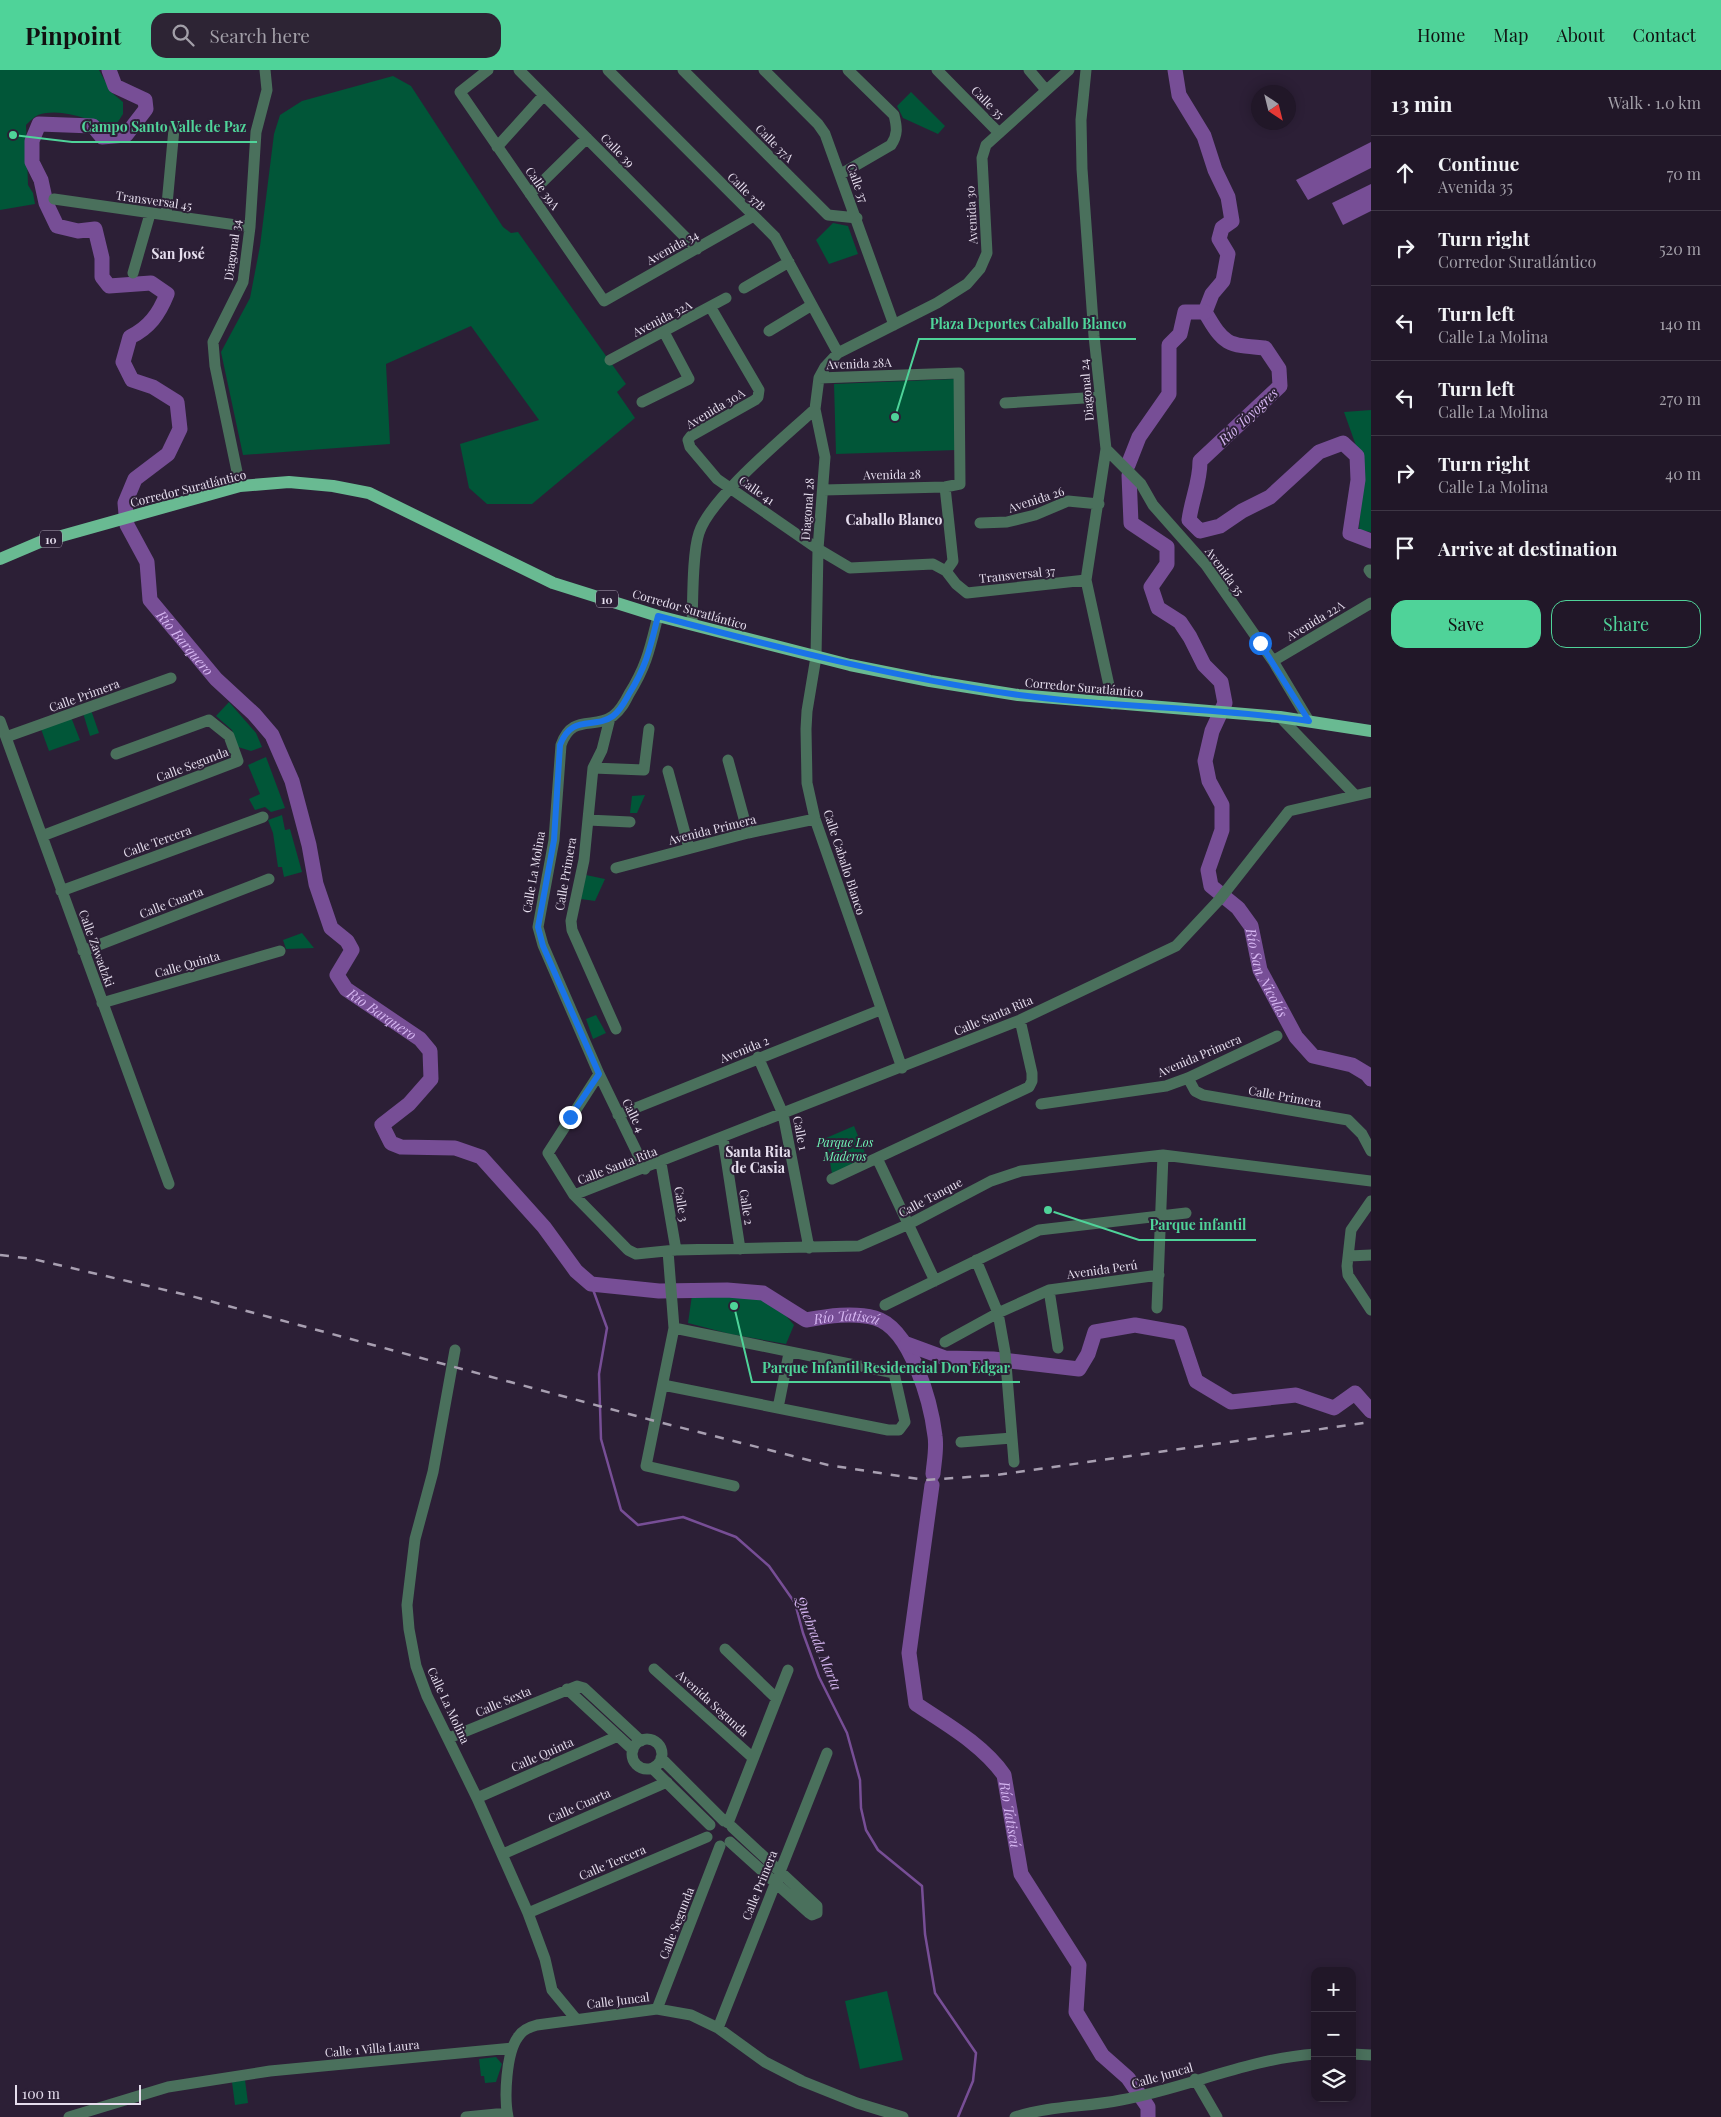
<!DOCTYPE html>
<html lang="en">
<head>
<meta charset="utf-8">
<style>
	body { margin:0; font-family:"Playfair Display",serif; background:#2d2434; color:#f1f3f6 }
	.controls { position:absolute; right:15px; bottom:15px; display:grid; overflow:hidden; border-radius:10px; box-shadow:0 2px 12px #0003 }
	.controls button { width:45px; height:45px; display:grid; place-items:center; padding:0; border:0; border-bottom:1px solid #3e3645; background:#211728; color:#f1f3f6; font:25px sans-serif }
	.compass { position:absolute; left:1251px; top:15px; width:45px; height:45px; border-radius:50%; background:#211728; box-shadow:0 2px 12px #0003; rotate:145deg }
	.scale { position:absolute; left:15px; bottom:12px; width:126px; box-sizing:border-box; padding-left:5px; border:2px solid #e6deee; border-top:0; font-size:14px; line-height:18px; white-space:nowrap; color:#e6deee; -webkit-text-stroke:4px #2c1f36; paint-order:stroke }
	.stop { position:absolute; width:15px; height:15px; margin:-11px; border:4px solid #1a73e8; border-radius:50%; background:#fff }
	.stop.end { background:#1a73e8; border-color:#fff; box-shadow:0 1px 5px #0008 }
	.list { margin:0; padding:0; list-style:none }
	h2 { display:flex; justify-content:space-between; align-items:center; height:65px; margin:0; padding:0 20px; font-size:21px }
	h2 small { font-size:16px; font-weight:400; color:#a29fa8 }
	.list li { display:grid; grid-template-columns:32px 1fr auto; gap:15px; align-items:center; box-sizing:border-box; height:75px; padding:0 20px; border-top:1px solid #3e3645 }
	.list b { display:block; font-size:19px; white-space:nowrap }
	.list p { margin:0; font-size:16px; white-space:nowrap; color:#a29fa8 }
	.list em { font-size:16px; font-style:normal; color:#a29fa8 }
	.actions { display:flex; gap:10px; padding:15px 20px }
	.actions a { flex:1; padding:11px 0; border:1px solid #4fd399; border-radius:15px; text-align:center; font-size:18px; color:#4fd399 }
	.actions .main { background:#4fd399; color:#111 }
	.icon { flex:none; width:28px; height:28px; fill:none; stroke:currentColor; stroke-width:2; stroke-linecap:round; stroke-linejoin:round }
	.map { position:relative; flex:none; width:1371px; height:2047px; overflow:hidden }
	header { display:flex; align-items:center; gap:30px; box-sizing:border-box; height:70px; padding:0 25px; background:#4fd399; color:#111 }
	header strong { font-size:24px }
	nav { display:flex; gap:28px; margin-inline-start:auto; font-size:18px }
	.search { width:350px; height:45px; background:#2d2434; display:flex; align-items:center; gap:12px; box-sizing:border-box; padding:0 18px; border-radius:15px; color:#a29fa8; font-size:19px }
	main { display:flex }
	aside { flex:1; background:#211728 }
	.map>svg:first-child { display:block }
	.green { fill:#015638 }
	.water { fill:#774e96 }
	.lines { fill:none; stroke-linecap:round; stroke-linejoin:round }
	.stream { stroke:#774e96; stroke-width:2.5 }
	.river { stroke:#774e96; stroke-width:15 }
	.minor { stroke:#4a705c; stroke-width:11 }
	.major { stroke:#69ba92; stroke-width:12 }
	.rail { stroke:#a89fb1; stroke-width:2.5; stroke-dasharray:9 9; stroke-linecap:butt }
	.route { stroke:#1a73e8; stroke-width:6 }
	.labels { text-anchor:middle; dominant-baseline:central; stroke-width:4; stroke-linejoin:round; paint-order:stroke }
	.shield { fill:#2c1f36; stroke:#aea5b7; stroke-width:1 }
	.shield-label { font-size:11px; font-weight:bold; fill:#e6deee }
	.street-label { font-size:12px; fill:#e6deee; stroke:#2c1f36 }
	.park-label { font-size:12px; font-style:italic; fill:#70f6b7; stroke:#2c1f36 }
	.neighbourhood-label { font-size:14px; font-weight:bold; fill:#e6deee; stroke:#2c1f36 }
	.water-label { font-size:14px; font-style:italic; fill:#d6b6f2; stroke:#2c1f36 }
	.leader { fill:none; stroke:#4fd399; stroke-width:2 }
	.callout-dot { fill:#4fd399; stroke:#2c1f36; stroke-width:2 }
	.callout-label { font-size:14px; text-anchor:middle; font-weight:bold; fill:#4fd399; stroke:#2c1f36; stroke-width:4; stroke-linejoin:round; paint-order:stroke }
</style>
</head>
<body>
<header>
<strong>Pinpoint</strong>
<div class="search"><svg class="icon" aria-label="search" viewBox="0 0 24 24"><circle cx="10" cy="10" r="6"/><path d="M15 15l6 6"/></svg>Search here</div>
<nav><a>Home</a><a>Map</a><a>About</a><a>Contact</a></nav>
</header>
<main>
<div class="map">
<svg width="1371" height="2047" viewBox="0 0 1371 2047">
	<rect width="100%" height="100%" fill="#2c1f36"/>
	<!-- green -->
	<path class="green" d="M0,0H99L111,22L123,32V44L114,58C91,51 63,37 38,45C34,47 29,52 26,55L28,115L33,123L35,134L0,140Z
		M393,6L411,16L503,157L511,163L518,162L626,314L617,322L635,348L532,434H487L469,418L460,374L539,350L471,256L386,294L390,374L243,385L221,282L250,228L260,176L274,64L280,45L302,31Z
		M911,22L945,56L938,64L903,48L897,36Z
		M833,153L848,156L858,184L829,194L816,170Z
		M955,309L957,380L836,384L834,314Z
		M1371,340V462L1359,460L1363,405L1360,387L1344,342Z
		M229,632L256,663L262,677L251,681L238,677L232,660L216,646Z
		M91,640L99,663L90,666L83,643Z
		M71,647L80,670L49,681L41,659Z
		M266,687L285,738L271,742L265,737L255,740L249,729L260,724L248,695Z
		M645,725L637,743H630L632,726Z
		M282,745L285,760L290,759L302,802L284,807L282,797H278L273,763L268,750Z
		M586,805L605,809L595,831L581,829Z
		M302,863L314,878L286,879L283,870Z
		M596,945L606,963L593,969L586,949Z
		M854,1056L867,1088L832,1104L826,1068Z
		M693,1218H762L794,1255L786,1274L730,1264L688,1253Z
		M887,1921L903,1990L860,1999L845,1931Z
		M496,1987L502,1994L496,2012L485,2013L484,2006H481L479,1989Z
		M245,2010L248,2033L235,2035L232,2012Z"/>
	<!-- water -->
	<path class="water" d="M1371,72V98L1308,130L1296,110Z
		M1371,114V141L1343,155L1332,133Z"/>
	<g class="lines">
		<!-- stream -->
		<path class="stream" d="M591,1214L607,1258L599,1304L601,1369L621,1440L638,1455L683,1447L736,1467L769,1496L795,1533L803,1563L819,1607L847,1663L860,1710L861,1738L866,1760L878,1780L922,1816L925,1864L935,1923L976,1983L973,2011L958,2047"/>
		<!-- river -->
		<g class="river">
			<path id="s1" d="M109,0L115,16L145,30L146,39L126,65L102,67L93,56L39,54L32,71V92L41,110L46,133L57,156L78,161L95,159L102,188V207L109,216L151,213L167,224C159,244 149,258 130,267L123,292L132,310L153,317L177,332L180,359L168,384L135,409L125,433L127,455L147,492L150,530L216,609L254,644L272,665L292,711L309,775L316,814L331,858L347,871L352,880L337,905L346,919L420,969L430,981L431,1009L409,1034L382,1055L391,1073L401,1077L455,1078L481,1087L544,1157L576,1201L591,1214L659,1221L727,1220L763,1223L806,1250C828,1246 853,1242 875,1248C911,1258 931,1333 935,1366C937,1378 934,1392 933,1404"/>
			<path d="M1175,0L1179,25L1204,66L1215,100L1228,127L1232,151L1222,158L1219,169L1228,184L1223,211L1212,224L1205,242C1224,275 1227,275 1265,278L1279,299L1280,316L1200,391C1200,413 1192,428 1189,450L1200,461L1220,456L1242,441L1270,427L1319,382L1343,373L1357,386L1358,410L1350,463L1371,471"/>
			<path d="M1128,395L1139,367L1169,324V275L1180,264L1185,242H1205"/>
			<path id="s2" d="M1129,405L1131,453L1167,477V494L1151,517L1158,538L1180,552L1190,567L1204,595L1221,612L1225,633L1212,661L1205,691L1209,711L1222,735V760L1208,800L1211,816L1238,838L1251,856L1260,900L1296,967L1313,986L1352,995L1367,1004L1371,1009"/>
			<path d="M907,1274L945,1288L993,1289L1079,1299L1088,1284L1095,1262L1135,1255L1180,1263L1196,1311L1231,1332L1296,1325L1334,1338L1355,1323L1371,1341"/>
			<path id="s3" d="M932,1415L909,1583L916,1634C946,1654 982,1674 1004,1705L1021,1804L1079,1895L1076,1942L1102,1985L1128,2008L1148,2037V2047"/>
		</g>
		<!-- minor -->
		<path class="minor" d="M488,0L460,22L604,231L752,147
			M519,0L697,179
			M608,0L775,167L838,283
			M683,0L828,145L857,148
			M764,0L818,54L825,64L894,255
			M937,0L998,62
			M1029,0L1046,20
			M1086,0L1081,50L1082,99L1094,266L1106,379L1086,510L1113,634
			M497,77L544,25
			M841,104L891,75C898,65 897,57 894,45L848,0
			M530,124L587,68
			M54,129L250,157
			M166,145L174,59
			M133,203L150,144
			M744,218L789,192
			M711,238L759,320L758,327L755,330L691,366L688,370L690,377L717,409L818,479L850,498L933,494L946,501L956,514L967,523L1086,510
			M769,261L812,235
			M610,290L726,228
			M819,308L959,303L960,414L945,417L823,420
			M642,332L689,309L664,262
			M1005,333L1100,327
			M1106,379L1141,414L1153,435L1206,495L1273,591L1309,651
			M240,416L215,296L213,272L243,212L250,157L256,62L267,20L265,0
			M945,417L953,491L946,501
			M980,453L1007,452L1035,445L1068,431L1099,434
			M1369,500L1371,503
			M658,546C650,578 647,595 629,624C625,632 621,640 613,646C594,660 572,643 561,675L554,770L538,857L543,875L599,1004L548,1083L574,1125L628,1180L636,1184L676,1180L859,1176L909,1154L991,1111L1021,1101L1163,1085L1371,1111
			M692,554C693,531 692,484 699,463C710,428 786,366 815,339
			M1273,591L1371,533
			M1280,647L1354,724
			M610,648L602,680L593,698L584,790L571,851L572,860L616,959
			M0,651L169,1114
			M6,667L171,608
			M728,690L748,763
			M593,698L644,700L649,659
			M668,701L689,778
			M588,750L630,752
			M42,766L238,691L229,666L209,650L116,684
			M616,798L748,763L815,749
			M61,821L263,747
			M83,881L269,809
			M102,933L280,881
			M758,987L783,1044L809,1178
			M902,998L815,749L807,713L806,659L807,641L816,587L818,479L825,387L815,339L819,308L825,297L838,283L937,233L967,214L980,199L987,183L982,88L986,75L1069,0
			M599,1004L645,1099
			M1188,1008L1195,1021L1203,1025L1348,1050L1362,1064L1371,1081
			M1041,1034L1166,1016L1188,1008L1277,966
			M618,1045L880,940
			M723,1068L740,1179
			M877,1088L935,1211
			M661,1093L676,1180
			M832,1109L1029,1017L1032,1011V1003L1020,950
			M574,1125L1020,950L1176,876L1219,830L1289,741L1371,722
			M1371,1131L1351,1160L1347,1196L1348,1205L1371,1240
			M668,1181L674,1258L646,1396L734,1416
			M1349,1186L1371,1185
			M976,1190L998,1243L1005,1282L1014,1392
			M1049,1220L1058,1278
			M885,1235L1039,1160L1186,1143
			M1157,1238L1163,1085
			M945,1272L998,1243L1049,1220L1159,1205
			M455,1280L433,1402L415,1469L407,1535L409,1559L416,1596L427,1626L477,1728L528,1843L545,1889L552,1920L576,1949
			M663,1315L888,1360H899L905,1352L894,1303L674,1258
			M778,1338L789,1283
			M961,1372L1012,1368
			M725,1579L776,1628
			M654,1599L753,1688
			M567,1619L633,1680
			M449,1668L577,1616L584,1618L641,1671
			M632 1684a15 15 0 1 1 30 0a15 15 0 1 1-30 0Z
			M661,1688L724,1751
			M652,1698L710,1755
			M477,1728L618,1666
			M728,1753L788,1600
			M730,1772L809,1843L812,1845L817,1843V1836L732,1757
			M503,1784L667,1712
			M528,1843L707,1767
			M657,1939L720,1776
			M718,1958L827,1683
			M1352,1984L1371,1985
			M1195,2009L1217,2047
			M69,2047L168,2017L270,2001L512,1978
			M466,2047L507,2043
			M508,2047C504,2028 506,1983 518,1967C522,1960 529,1957 537,1955L657,1939L691,1945L718,1958L765,1992L802,2011L857,2033L903,2047
			M1015,2047C1049,2036 1086,2037 1121,2030C1187,2018 1247,1989 1315,1984"/>
		<!-- major -->
		<path class="major" d="M0,489L40,472L240,416L289,412L333,416L369,423L553,513L658,546L850,595L930,611L1018,625L1280,647L1371,661"/>
		<!-- rail -->
		<path class="rail" d="M0,1185L33,1189L191,1226L655,1351L828,1395L925,1410L996,1405L1371,1352"/>
	</g>
	<g class="lines">
		<!-- route -->
		<path class="route" d="M570,1047L599,1004L543,876L538,857L554,770L560,675C572,643 594,660 613,646C621,640 625,631 629,624C647,595 650,578 658,546C778,578 897,608 1019,625C1115,638 1213,637 1309,651L1260,573"/>
	</g>
	<g class="labels">
		<!-- shield labels -->
		<g class="shield">
			<rect x="40" y="460.5" width="22" height="17" rx="4"/>
			<rect x="596" y="520.5" width="22" height="17" rx="4"/>
		</g>
		<g class="shield-label">
			<text x="51" y="469">10</text>
			<text x="607" y="529">10</text>
		</g>
		<!-- street labels -->
		<g class="street-label">
			<text transform="translate(988 32) rotate(45)">Calle 35</text>
			<text transform="translate(775 73) rotate(45)">Calle 37A</text>
			<text transform="translate(618 80) rotate(45)">Calle 39</text>
			<text transform="translate(858 113) rotate(70)">Calle 37</text>
			<text transform="translate(543 118) rotate(55)">Calle 39A</text>
			<text transform="translate(747 121) rotate(45)">Calle 37B</text>
			<text transform="translate(154 130) rotate(8)">Transversal 45</text>
			<text transform="translate(971 145) rotate(-93)">Avenida 30</text>
			<text transform="translate(672 177) rotate(-29)">Avenida 34</text>
			<text transform="translate(232 180) rotate(-82)">Diagonal 34</text>
			<text transform="translate(662 248) rotate(-27)">Avenida 32A</text>
			<text transform="translate(859 293) rotate(-2)">Avenida 28A</text>
			<text transform="translate(1086 320) rotate(-95)">Diagonal 24</text>
			<text transform="translate(715 338) rotate(-31)">Avenida 30A</text>
			<text transform="translate(892 404) rotate(-1)">Avenida 28</text>
			<text transform="translate(188 418) rotate(-14)">Corredor Suratlántico</text>
			<text transform="translate(757 420) rotate(35)">Calle 41</text>
			<text transform="translate(1036 429) rotate(-18)">Avenida 26</text>
			<text transform="translate(807 439) rotate(-86)">Diagonal 28</text>
			<text transform="translate(1225 501) rotate(54)">Avenida 35</text>
			<text transform="translate(1017 504) rotate(-6)">Transversal 37</text>
			<text transform="translate(690 539) rotate(16)">Corredor Suratlántico</text>
			<text transform="translate(1315 550) rotate(-31)">Avenida 22A</text>
			<text transform="translate(1084 617) rotate(5)">Corredor Suratlántico</text>
			<text transform="translate(84 625) rotate(-20)">Calle Primera</text>
			<text transform="translate(192 694) rotate(-21)">Calle Segunda</text>
			<text transform="translate(712 759) rotate(-14)">Avenida Primera</text>
			<text transform="translate(157 771) rotate(-20)">Calle Tercera</text>
			<text transform="translate(845 792) rotate(72)">Calle Caballo Blanco</text>
			<text transform="translate(533 802) rotate(-80)">Calle La Molina</text>
			<text transform="translate(565 804) rotate(-80)">Calle Primera</text>
			<text transform="translate(171 832) rotate(-21)">Calle Cuarta</text>
			<text transform="translate(97 878) rotate(70)">Calle Zawadzki</text>
			<text transform="translate(187 894) rotate(-16)">Calle Quinta</text>
			<text transform="translate(993 945) rotate(-23)">Calle Santa Rita</text>
			<text transform="translate(744 979) rotate(-22)">Avenida 2</text>
			<text transform="translate(1199 985) rotate(-23)">Avenida Primera</text>
			<text transform="translate(1285 1026) rotate(10)">Calle Primera</text>
			<text transform="translate(634 1045) rotate(64)">Calle 4</text>
			<text transform="translate(801 1063) rotate(79)">Calle 1</text>
			<text transform="translate(617 1095) rotate(-21)">Calle Santa Rita</text>
			<text transform="translate(930 1127) rotate(-28)">Calle Tanque</text>
			<text transform="translate(682 1134) rotate(81)">Calle 3</text>
			<text transform="translate(747 1137) rotate(81)">Calle 2</text>
			<text transform="translate(1102 1199) rotate(-8)">Avenida Perú</text>
			<text transform="translate(503 1631) rotate(-23)">Calle Sexta</text>
			<text transform="translate(713 1633) rotate(42)">Avenida Segunda</text>
			<text transform="translate(449 1635) rotate(65)">Calle La Molina</text>
			<text transform="translate(542 1684) rotate(-24)">Calle Quinta</text>
			<text transform="translate(579 1735) rotate(-24)">Calle Cuarta</text>
			<text transform="translate(612 1792) rotate(-23)">Calle Tercera</text>
			<text transform="translate(759 1815) rotate(-68)">Calle Primera</text>
			<text transform="translate(676 1853) rotate(-69)">Calle Segunda</text>
			<text transform="translate(618 1930) rotate(-7)">Calle Juncal</text>
			<text transform="translate(372 1978) rotate(-5)">Calle 1 Villa Laura</text>
			<text transform="translate(1162 2005) rotate(-16)">Calle Juncal</text>
		</g>
		<!-- park labels -->
		<g class="park-label">
			<text x="845" y="1072">Parque Los<tspan x="845" dy="14">Maderos</tspan></text>
		</g>
		<!-- neighbourhood labels -->
		<g class="neighbourhood-label">
			<text x="178" y="183">San José</text>
			<text x="894" y="449">Caballo Blanco</text>
			<text x="758" y="1081">Santa Rita<tspan x="758" dy="16">de Casia</tspan></text>
		</g>
		<!-- water labels -->
		<g class="water-label">
			<text transform="translate(1248 346) rotate(-43)">Río Toyogres</text>
			<text stroke="none"><textPath href="#s1" startOffset="888">Río Barquero</textPath></text>
			<text stroke="none"><textPath href="#s2" startOffset="579">Río San Nicolás</textPath></text>
			<text stroke="none"><textPath href="#s1" startOffset="1338">Río Barquero</textPath></text>
			<text stroke="none"><textPath href="#s1" startOffset="2040">Río Tatiscú</textPath></text>
			<text transform="translate(819 1573) rotate(68)">Quebrada Marta</text>
			<text stroke="none"><textPath href="#s3" startOffset="375">Río Tatiscú</textPath></text>
		</g>
	</g>
	<!-- callouts -->
	<path class="leader" d="M13 65L72 72H257M895 347L919 269H1136M1048 1140L1139 1170H1256M734 1236L752 1312H1020"/>
	<g class="callout-dot">
		<circle cx="13" cy="65" r="5"/>
		<circle cx="895" cy="347" r="5"/>
		<circle cx="1048" cy="1140" r="5"/>
		<circle cx="734" cy="1236" r="5"/>
	</g>
	<g class="callout-label">
		<text x="164" y="62">Campo Santo Valle de Paz</text>
		<text x="1028" y="259">Plaza Deportes Caballo Blanco</text>
		<text x="1198" y="1160">Parque infantil</text>
		<text x="886" y="1303">Parque Infantil Residencial Don Edgar</text>
	</g>
</svg>
<div class="controls">
<button>+</button>
<button>−</button>
<button><svg class="icon" aria-label="layers" viewBox="0 0 24 24"><path d="M12 4l9 5-9 5-9-5zM3 14l9 5 9-5"/></svg></button>
</div>
<svg class="compass" viewBox="-18 -18 36 36"><path d="M0-13l5 13h-10z" fill="#e53935"/><path d="M0 13l5-13h-10z" fill="#a29fa8"/></svg>
<div class="scale">100 m</div>
<div class="stop" style="left:1260px;top:573px"></div>
<div class="stop end" style="left:570px;top:1047px"></div>
</div>
<aside>
<h2>13 min<small>Walk · 1.0 km</small></h2>
<ul class="list">
<li><svg class="icon" aria-label="ahead" viewBox="0 0 24 24"><path d="M12 20V5M6 11l6-6 6 6"/></svg><div><b>Continue</b><p>Avenida 35</p></div><em>70 m</em></li>
<li><svg class="icon" aria-label="right" viewBox="0 0 24 24"><path d="M7 20v-9h11M14 6l5 5-5 5"/></svg><div><b>Turn right</b><p>Corredor Suratlántico</p></div><em>520 m</em></li>
<li><svg class="icon" aria-label="left" viewBox="0 0 24 24"><path d="M17 20v-9H6M10 6l-5 5 5 5"/></svg><div><b>Turn left</b><p>Calle La Molina</p></div><em>140 m</em></li>
<li><svg class="icon" aria-label="left" viewBox="0 0 24 24"><path d="M17 20v-9H6M10 6l-5 5 5 5"/></svg><div><b>Turn left</b><p>Calle La Molina</p></div><em>270 m</em></li>
<li><svg class="icon" aria-label="right" viewBox="0 0 24 24"><path d="M7 20v-9h11M14 6l5 5-5 5"/></svg><div><b>Turn right</b><p>Calle La Molina</p></div><em>40 m</em></li>
<li><svg class="icon" aria-label="arrive" viewBox="0 0 24 24"><path d="M6 21V4h12l-3 4 3 4H6"/></svg><div><b>Arrive at destination</b></div></li>
</ul>
<div class="actions"><a class="main">Save</a><a>Share</a></div>
</aside>
</main>
</body>
</html>
